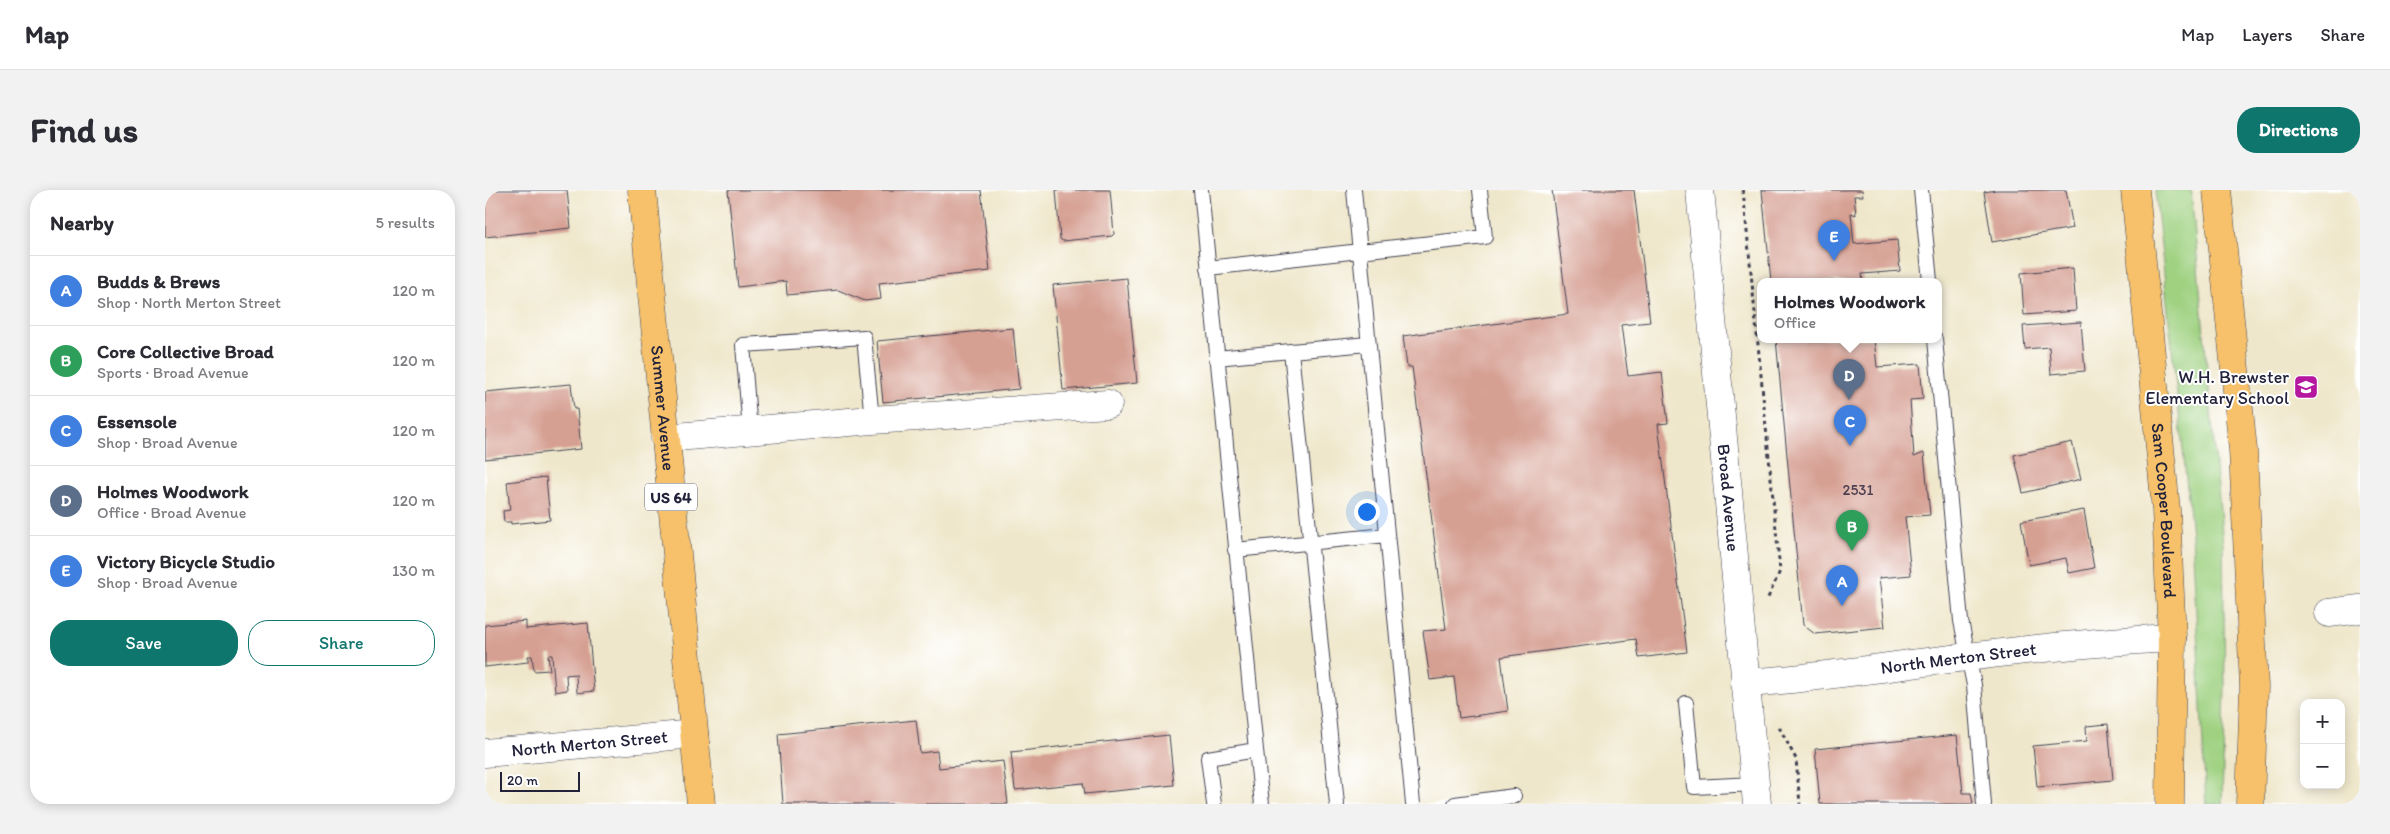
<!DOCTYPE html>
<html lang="en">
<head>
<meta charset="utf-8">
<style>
	body { margin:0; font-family:Itim,sans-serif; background:#f2f2f3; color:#2b2b33 }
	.controls { position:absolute; right:15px; bottom:15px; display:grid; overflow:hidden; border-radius:10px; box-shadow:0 2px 12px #0003 }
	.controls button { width:45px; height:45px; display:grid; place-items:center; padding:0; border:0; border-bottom:1px solid #e1e1e2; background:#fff; color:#2b2b33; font:25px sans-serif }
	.scale { position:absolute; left:15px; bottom:12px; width:80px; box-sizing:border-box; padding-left:5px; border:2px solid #22223b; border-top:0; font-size:14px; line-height:18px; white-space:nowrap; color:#22223b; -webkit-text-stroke:4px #fff; paint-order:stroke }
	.you { position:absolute; left:881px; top:321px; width:18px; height:18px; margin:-12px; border:4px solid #fff; border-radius:50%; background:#1a73e8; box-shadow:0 0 0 8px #1a73e833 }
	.badge { display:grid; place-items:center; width:32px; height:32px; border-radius:50%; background:#0f766e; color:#fff; font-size:16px; font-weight:700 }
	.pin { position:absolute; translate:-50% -41px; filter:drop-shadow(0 1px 2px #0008) }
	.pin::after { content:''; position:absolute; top:26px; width:18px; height:15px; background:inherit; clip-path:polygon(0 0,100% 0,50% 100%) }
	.popup { position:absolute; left:1272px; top:88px; width:185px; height:65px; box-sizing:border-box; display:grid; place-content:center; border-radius:10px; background:#fff; filter:drop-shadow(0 1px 4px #0005); font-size:16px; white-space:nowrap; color:#7c7c81 }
	.popup b { font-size:19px; color:#2b2b33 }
	.popup::after { content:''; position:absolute; left:50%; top:100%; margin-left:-10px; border:10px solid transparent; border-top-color:#fff }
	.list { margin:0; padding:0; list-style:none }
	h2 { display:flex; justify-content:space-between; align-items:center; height:65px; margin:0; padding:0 20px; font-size:21px }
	h2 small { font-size:16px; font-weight:400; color:#7c7c81 }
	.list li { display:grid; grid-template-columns:32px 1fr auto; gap:15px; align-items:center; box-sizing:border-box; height:70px; padding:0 20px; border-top:1px solid #e1e1e2 }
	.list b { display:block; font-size:19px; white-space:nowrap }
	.list p { margin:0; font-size:16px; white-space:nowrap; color:#7c7c81 }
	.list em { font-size:16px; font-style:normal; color:#7c7c81 }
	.actions { display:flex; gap:10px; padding:15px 20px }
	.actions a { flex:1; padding:11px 0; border:1px solid #0f766e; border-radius:20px; text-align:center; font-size:18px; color:#0f766e }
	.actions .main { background:#0f766e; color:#fff }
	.map { position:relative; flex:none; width:1875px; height:614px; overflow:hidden; border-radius:20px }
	header { display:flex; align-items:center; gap:30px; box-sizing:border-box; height:70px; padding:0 25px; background:#fff; border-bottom:1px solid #e1e1e2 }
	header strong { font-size:24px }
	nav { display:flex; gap:28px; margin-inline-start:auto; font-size:18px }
	.intro { display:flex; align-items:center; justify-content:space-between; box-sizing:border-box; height:120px; padding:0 30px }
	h1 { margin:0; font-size:35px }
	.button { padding:12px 22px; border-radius:20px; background:#0f766e; color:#fff; font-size:18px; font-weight:700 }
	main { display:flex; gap:30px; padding:0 30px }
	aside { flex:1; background:#fff; border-radius:20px; box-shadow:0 2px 12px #0003 }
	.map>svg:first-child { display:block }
	.green { fill:#9fd181; stroke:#607a5e }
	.building { fill:#d59f92 }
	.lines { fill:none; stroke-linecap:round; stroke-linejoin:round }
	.service-casing { stroke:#414051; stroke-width:16 }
	.minor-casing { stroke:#414051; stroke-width:29 }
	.primary-casing { stroke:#414051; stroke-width:29 }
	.path { stroke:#414051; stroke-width:3; stroke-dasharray:4 4; stroke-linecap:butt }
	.service { stroke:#fff; stroke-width:14 }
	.minor { stroke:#fff; stroke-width:28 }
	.primary { stroke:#f6c16b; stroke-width:28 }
	.labels { text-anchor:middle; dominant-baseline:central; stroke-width:4; stroke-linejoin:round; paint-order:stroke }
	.number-label { font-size:15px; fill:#4f4151 }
	.shield { fill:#fff; stroke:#646476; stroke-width:1 }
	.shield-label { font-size:16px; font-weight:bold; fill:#22223b }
	.poi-label { font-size:18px; fill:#22223b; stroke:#fff; text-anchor:end }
	.street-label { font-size:18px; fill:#22223b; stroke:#fff }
</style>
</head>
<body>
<header>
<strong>Map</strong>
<nav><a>Map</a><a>Layers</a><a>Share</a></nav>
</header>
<div class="intro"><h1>Find us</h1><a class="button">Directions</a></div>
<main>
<aside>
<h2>Nearby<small>5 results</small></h2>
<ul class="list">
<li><span class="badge" style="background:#3f7fe0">A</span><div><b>Budds &amp; Brews</b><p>Shop · North Merton Street</p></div><em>120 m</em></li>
<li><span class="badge" style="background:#2e9e5b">B</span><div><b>Core Collective Broad</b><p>Sports · Broad Avenue</p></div><em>120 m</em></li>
<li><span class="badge" style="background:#3f7fe0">C</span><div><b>Essensole</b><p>Shop · Broad Avenue</p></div><em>120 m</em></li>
<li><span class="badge" style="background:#5c6f8a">D</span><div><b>Holmes Woodwork</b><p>Office · Broad Avenue</p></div><em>120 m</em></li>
<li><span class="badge" style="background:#3f7fe0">E</span><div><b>Victory Bicycle Studio</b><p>Shop · Broad Avenue</p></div><em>130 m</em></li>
</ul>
<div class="actions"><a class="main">Save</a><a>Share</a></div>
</aside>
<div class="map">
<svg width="1875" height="614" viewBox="0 0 1875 614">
	<rect width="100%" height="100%" fill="#fff"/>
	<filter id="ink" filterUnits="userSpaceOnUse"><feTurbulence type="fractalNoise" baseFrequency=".02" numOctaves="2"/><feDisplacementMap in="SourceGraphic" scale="10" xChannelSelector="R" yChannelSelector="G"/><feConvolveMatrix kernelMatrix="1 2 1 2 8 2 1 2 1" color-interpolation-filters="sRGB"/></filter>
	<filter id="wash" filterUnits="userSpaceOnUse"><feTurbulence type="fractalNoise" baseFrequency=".0096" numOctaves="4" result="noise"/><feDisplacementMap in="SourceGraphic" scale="20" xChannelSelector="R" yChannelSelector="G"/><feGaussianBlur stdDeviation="1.12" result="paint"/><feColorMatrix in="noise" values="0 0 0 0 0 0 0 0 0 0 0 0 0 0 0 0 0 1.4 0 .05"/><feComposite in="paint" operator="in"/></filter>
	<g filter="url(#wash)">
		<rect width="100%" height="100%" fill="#efe7cb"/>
		<!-- green -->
		<path class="green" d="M1670,0H1706L1738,354L1740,495L1737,614H1721L1707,344Z"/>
		<g id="blocks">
			<!-- building -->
			<path class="building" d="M0,0H82L86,38L0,47Z
				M243,0H496L505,81L394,93L396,109L380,111L353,100L302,105L301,91L253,97Z
				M571,0H625L629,44L627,46L578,51L575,49Z
				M1067,0H1149L1165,132L1136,135L1143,186L1177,182L1183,233L1173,234L1202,462L1154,468L1151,449L1016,467L1023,521L974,528L969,487L945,490L938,441L961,439L927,177H922L918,146L1083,124Z
				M1277,0H1377L1378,6H1369L1371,25L1366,23L1369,54L1412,50L1415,81L1377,84L1378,91H1286Z
				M1511,0H1581L1588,38L1507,52L1499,2Z
				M1588,78L1591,121L1539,125L1536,83Z
				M642,88L652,193L578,200L568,95Z
				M1596,132L1600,181L1566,184L1564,157L1540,159L1538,136Z
				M528,138L534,199L398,212L392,151Z
				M1291,149H1389L1392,177L1435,174L1438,209L1425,210L1429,267L1439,263L1445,325L1420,327L1426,385L1394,388L1400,437L1330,444L1318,435Z
				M86,194L89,219H92L96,259L0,269V202Z
				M1587,252L1596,289L1538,303L1529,265Z
				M61,287L65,330L26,334V332H19L18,321L25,320L22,292Z
				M1599,320L1609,378L1584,383L1581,368L1544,375L1536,331Z
				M41,431V439L103,433L109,501L92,503L91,484L81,485L82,500L70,502L67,465H63L65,480L49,481L47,466H43V472L0,477V435Z
				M431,530L435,563L452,561L454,578L518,571L523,614H298L293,544Z
				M1623,534L1628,590L1552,597L1548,556L1602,551L1601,536Z
				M684,545L689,595L600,604L598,593L530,600L526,562Z
				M1472,545L1478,603H1486L1488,614H1335L1330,559Z"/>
		</g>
	</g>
	<g filter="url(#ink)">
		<use href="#blocks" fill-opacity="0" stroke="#414051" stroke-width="1"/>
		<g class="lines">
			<defs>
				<path id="service" d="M716,0L771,560L723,568L729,614
					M869,0L928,614
					M1436,0L1445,91
					M723,78L1000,47L995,0
					M1450,149L1476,431L1489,495L1499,614
					M806,161L883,154
					M731,168L806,161L852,614
					M265,241L258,155L379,147L387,230
					M750,360L902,345
					M1201,513L1209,597L1270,594
					M771,560L777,614
					M970,614L1029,606"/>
				<g id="minor">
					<path id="s1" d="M1215,0L1272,614"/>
					<path d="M180,248L387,230L623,214"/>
					<path d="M1844,423L1875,419"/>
					<path id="s2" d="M1260,493C1316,490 1371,481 1426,474C1513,463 1600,452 1687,448"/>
					<path id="s3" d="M0,563L209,544"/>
				</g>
				<g id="primary">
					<path id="s4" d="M157,0L216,614"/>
					<path id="s5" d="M1650,0L1681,320L1687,448L1685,614"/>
					<path d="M1732,0L1758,260L1769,497L1765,614"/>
				</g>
			</defs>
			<!-- service casing -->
			<use href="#service" class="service-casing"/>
			<!-- minor casing -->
			<use href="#minor" class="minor-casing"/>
			<!-- primary casing -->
			<use href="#primary" class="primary-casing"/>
			<!-- path -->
			<path class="path" d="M1258,0L1295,381L1282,410
				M1294,537L1311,569L1315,614"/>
			<!-- service -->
			<use href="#service" class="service"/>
			<!-- minor -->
			<use href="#minor" class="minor"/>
			<!-- primary -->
			<use href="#primary" class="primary"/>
		</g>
	</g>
	<!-- icons -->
	<defs>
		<symbol id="school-square" viewBox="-11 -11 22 22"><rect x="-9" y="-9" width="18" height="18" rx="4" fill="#b5179e" stroke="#fff"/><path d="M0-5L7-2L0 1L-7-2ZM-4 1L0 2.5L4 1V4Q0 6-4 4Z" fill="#fff"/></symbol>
	</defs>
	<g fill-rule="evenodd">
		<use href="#school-square" x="1807" y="183" width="28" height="28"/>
	</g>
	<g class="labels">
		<!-- number labels -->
		<g class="number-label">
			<text x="1373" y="300">2531</text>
		</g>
		<!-- shield labels -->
		<rect class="shield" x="160" y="293.5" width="52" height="27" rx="4"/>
		<g class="shield-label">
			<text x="186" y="307">US 64</text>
		</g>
		<!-- poi labels -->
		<g class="poi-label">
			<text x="1804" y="187">W.H. Brewster<tspan x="1804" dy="21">Elementary School</tspan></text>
		</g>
		<!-- street labels -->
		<g class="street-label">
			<text stroke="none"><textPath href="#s4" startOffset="219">Summer Avenue</textPath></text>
			<text stroke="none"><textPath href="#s1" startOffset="309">Broad Avenue</textPath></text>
			<text stroke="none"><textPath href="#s5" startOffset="322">Sam Cooper Boulevard</textPath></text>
			<text stroke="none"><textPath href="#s2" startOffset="215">North Merton Street</textPath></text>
			<text stroke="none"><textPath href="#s3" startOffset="105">North Merton Street</textPath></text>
		</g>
	</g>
</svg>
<div class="controls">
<button>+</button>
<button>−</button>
</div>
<div class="scale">20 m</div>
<div class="you"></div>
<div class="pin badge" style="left:1357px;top:416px;background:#3f7fe0">A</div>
<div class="pin badge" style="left:1367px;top:361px;background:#2e9e5b">B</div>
<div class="pin badge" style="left:1365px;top:256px;background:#3f7fe0">C</div>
<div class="pin badge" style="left:1364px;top:210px;background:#5c6f8a">D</div>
<div class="popup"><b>Holmes Woodwork</b>Office</div>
<div class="pin badge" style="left:1349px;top:71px;background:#3f7fe0">E</div>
</div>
</main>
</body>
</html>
